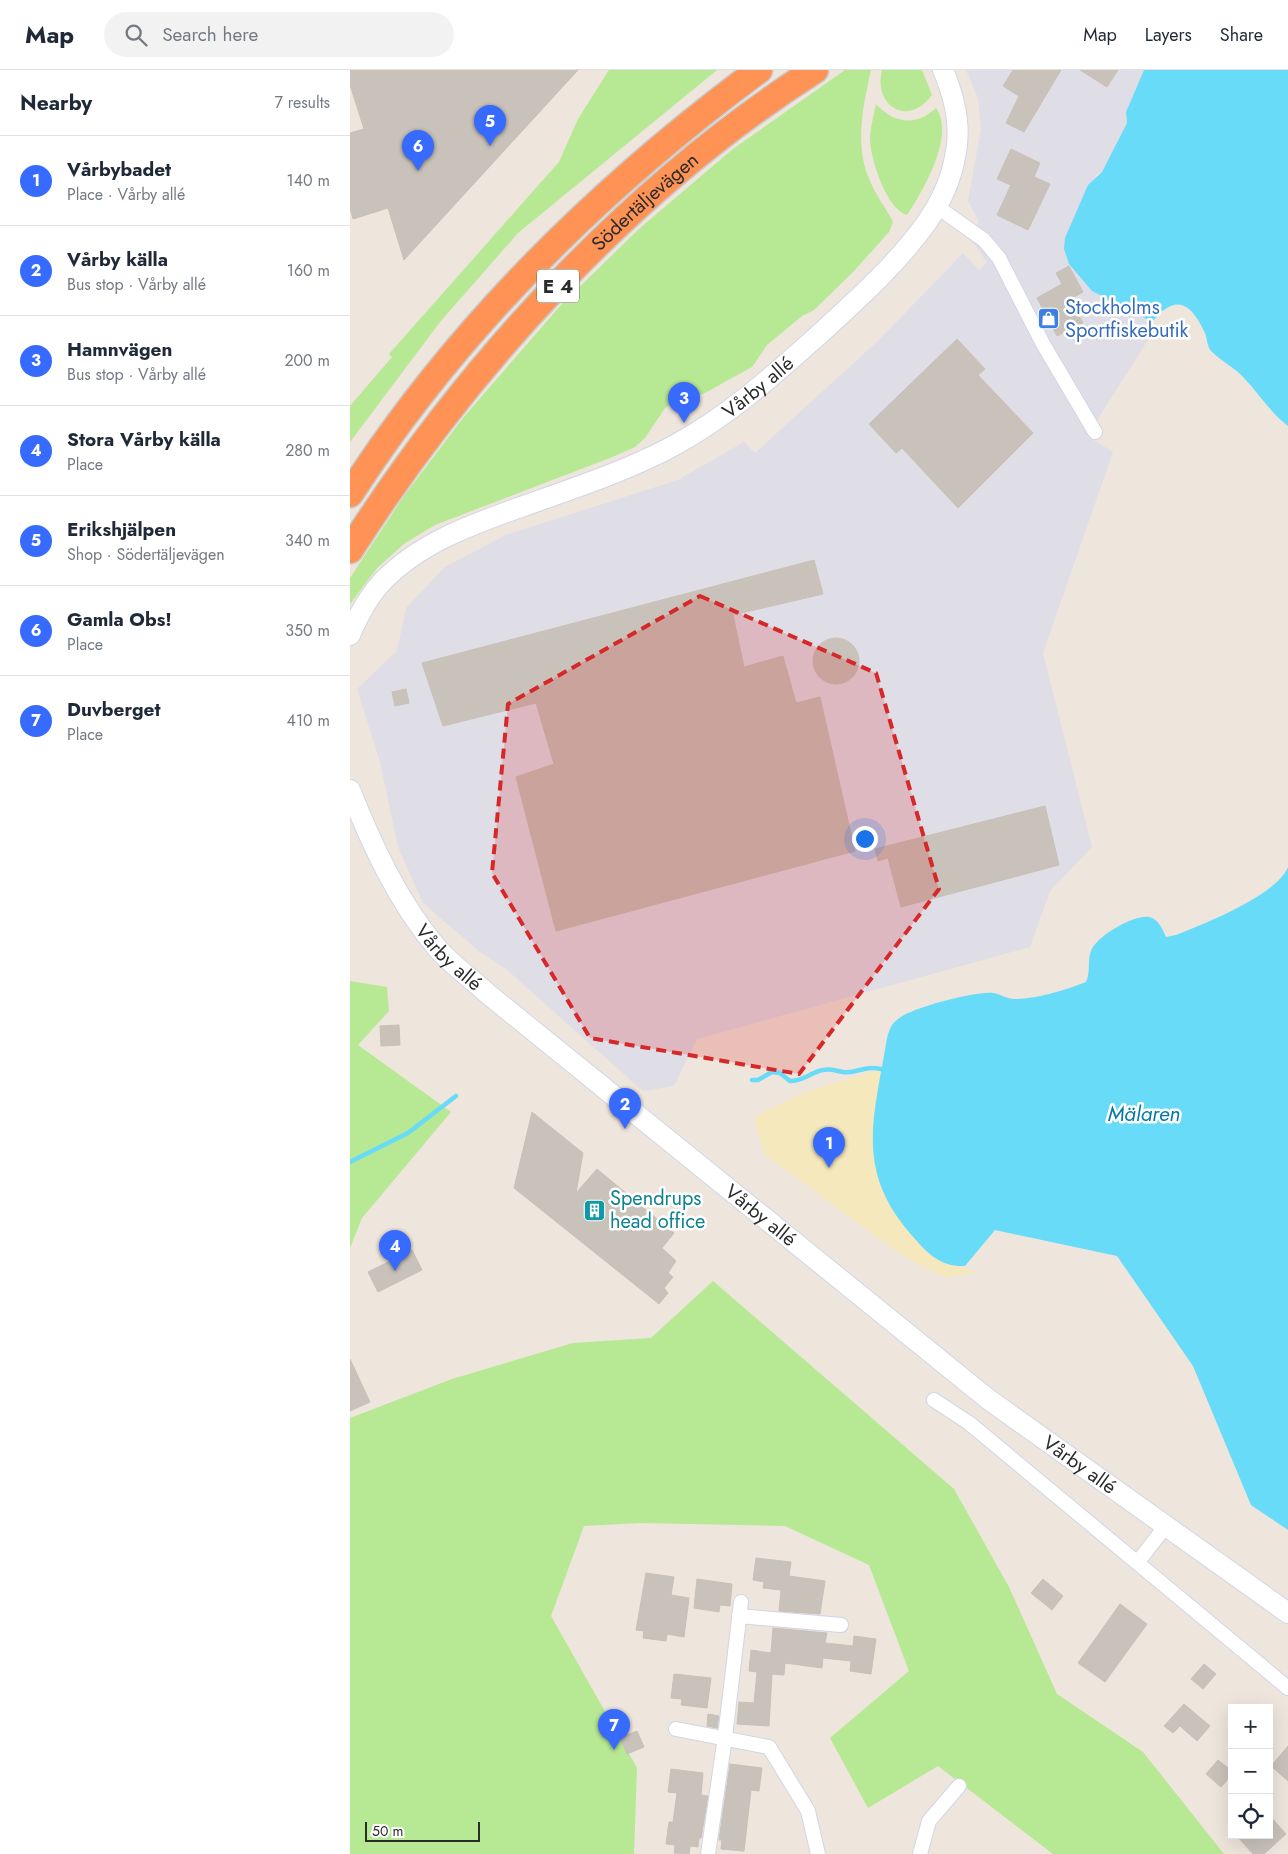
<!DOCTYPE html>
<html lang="en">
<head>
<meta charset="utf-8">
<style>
	body { margin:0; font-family:Jost,sans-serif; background:#f2f2f3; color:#1f2937 }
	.controls { position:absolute; right:15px; bottom:15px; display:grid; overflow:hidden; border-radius:0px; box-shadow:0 5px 20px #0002 }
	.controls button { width:45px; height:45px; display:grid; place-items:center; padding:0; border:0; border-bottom:1px solid #e0e1e3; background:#fff; color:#1f2937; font:25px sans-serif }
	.scale { position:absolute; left:15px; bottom:12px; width:115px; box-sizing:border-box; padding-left:5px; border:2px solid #2b2b2b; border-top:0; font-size:14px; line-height:18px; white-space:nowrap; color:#2b2b2b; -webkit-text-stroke:4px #fff; paint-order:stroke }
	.you { position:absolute; left:514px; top:768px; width:18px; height:18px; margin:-12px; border:4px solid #fff; border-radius:50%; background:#1a73e8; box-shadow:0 0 0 8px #1a73e833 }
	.badge { display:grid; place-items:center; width:32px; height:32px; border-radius:50%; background:#376aff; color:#fff; font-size:16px; font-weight:700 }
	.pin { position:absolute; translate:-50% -41px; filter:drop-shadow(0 1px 2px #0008) }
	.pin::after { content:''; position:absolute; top:26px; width:18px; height:15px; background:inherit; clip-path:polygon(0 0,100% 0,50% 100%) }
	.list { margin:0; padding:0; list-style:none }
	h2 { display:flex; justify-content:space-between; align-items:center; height:65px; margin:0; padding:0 20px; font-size:21px }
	h2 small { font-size:16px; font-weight:400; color:#747a83 }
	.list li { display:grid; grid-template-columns:32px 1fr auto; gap:15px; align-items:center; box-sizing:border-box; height:90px; padding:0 20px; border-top:1px solid #e0e1e3 }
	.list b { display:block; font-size:19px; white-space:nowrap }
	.list p { margin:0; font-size:16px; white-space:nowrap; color:#747a83 }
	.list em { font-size:16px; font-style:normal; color:#747a83 }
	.icon { flex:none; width:28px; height:28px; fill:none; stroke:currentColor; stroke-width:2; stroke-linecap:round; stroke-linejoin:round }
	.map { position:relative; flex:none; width:938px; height:1784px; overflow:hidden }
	header { display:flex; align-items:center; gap:30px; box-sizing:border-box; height:70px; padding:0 25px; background:#fff; border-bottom:1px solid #e0e1e3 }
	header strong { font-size:24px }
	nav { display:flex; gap:28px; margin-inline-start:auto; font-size:18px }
	.search { width:350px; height:45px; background:#f2f2f3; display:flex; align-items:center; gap:12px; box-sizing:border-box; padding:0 18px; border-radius:28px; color:#747a83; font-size:19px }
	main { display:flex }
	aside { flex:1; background:#fff }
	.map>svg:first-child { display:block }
	.industrial { fill:#dfdde6 }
	.green { fill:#b7e894 }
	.sand { fill:#f5e8bc }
	.water { fill:#67dbf7 }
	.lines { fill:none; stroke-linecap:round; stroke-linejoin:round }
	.stream { stroke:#67dbf7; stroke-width:4.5 }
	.building { fill:#c9c2bb; stroke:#c9c1b5 }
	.street-casing { stroke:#d1d6e5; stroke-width:16 }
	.secondary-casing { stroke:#d1d6e5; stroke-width:22 }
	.highway-casing { stroke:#c8c8c8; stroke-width:29 }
	.street { stroke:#fff; stroke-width:14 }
	.secondary { stroke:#fff; stroke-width:20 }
	.highway { stroke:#ff9355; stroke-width:26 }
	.marked { fill:#d62828; fill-opacity:0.2; stroke:#d62828; stroke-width:4; stroke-dasharray:10 6; stroke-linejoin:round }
	.labels { text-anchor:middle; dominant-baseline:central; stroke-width:5; stroke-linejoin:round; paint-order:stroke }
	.shield { fill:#fff; stroke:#6b6b6b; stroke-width:1 }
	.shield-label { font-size:19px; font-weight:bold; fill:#2b2b2b }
	.street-label { font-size:20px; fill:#2b2b2b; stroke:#fff }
	.shop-label { font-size:20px; fill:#366cbe; stroke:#fff; text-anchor:start }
	.culture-label { font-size:20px; fill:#0d838f; stroke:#fff; text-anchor:start }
	.water-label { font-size:21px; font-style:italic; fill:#0479a5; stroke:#fff }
</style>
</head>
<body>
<header>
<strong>Map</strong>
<div class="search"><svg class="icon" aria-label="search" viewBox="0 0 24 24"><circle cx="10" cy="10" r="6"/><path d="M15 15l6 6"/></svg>Search here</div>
<nav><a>Map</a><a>Layers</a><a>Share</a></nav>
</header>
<main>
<aside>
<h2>Nearby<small>7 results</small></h2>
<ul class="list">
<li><span class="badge">1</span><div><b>Vårbybadet</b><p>Place · Vårby allé</p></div><em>140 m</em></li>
<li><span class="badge">2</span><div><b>Vårby källa</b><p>Bus stop · Vårby allé</p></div><em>160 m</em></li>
<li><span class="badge">3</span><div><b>Hamnvägen</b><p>Bus stop · Vårby allé</p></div><em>200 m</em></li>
<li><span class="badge">4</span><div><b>Stora Vårby källa</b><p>Place</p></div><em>280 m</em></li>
<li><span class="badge">5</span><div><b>Erikshjälpen</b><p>Shop · Södertäljevägen</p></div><em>340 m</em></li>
<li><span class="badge">6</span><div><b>Gamla Obs!</b><p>Place</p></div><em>350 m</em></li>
<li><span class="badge">7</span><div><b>Duvberget</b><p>Place</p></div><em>410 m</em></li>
</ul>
</aside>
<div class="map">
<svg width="938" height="1784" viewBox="0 0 938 1784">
	<rect width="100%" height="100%" fill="#eee5dc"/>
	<!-- industrial -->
	<path class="industrial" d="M616,0H794L776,42L777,53L752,102L746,105L719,194L742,221L803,251V262L737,366L763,382L693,583L742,777L700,821L680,877L347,969L324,1016L293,1021L156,899L130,882L73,833L48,777L30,692L7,619L47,581L56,538L95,497L156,465L328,410L394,372L405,383L529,270L613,183L629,200L637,193L627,177L619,170L629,152L618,131L631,59L628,28Z"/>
	<!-- green -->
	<path class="green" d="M259,0H367L168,163L90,252L0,372V336L42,287L39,284L209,92L228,49Z
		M495,0H521C513,36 504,76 520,111C526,126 536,138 543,152L539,162L504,201L464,240L452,246L417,275L402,297L353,324L330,328L315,338L295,368L285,377L260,388L85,455L55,473L27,498L0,534V508L54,426L113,348L211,235L290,158L383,79Z
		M532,0H572L582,25C558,58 523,36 532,0Z
		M526,34C543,53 566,57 586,38C606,65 572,122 557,145C536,139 519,86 520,66C521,55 524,44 526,34Z
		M0,911L37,917L39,941L8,975L101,1042L12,1148L0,1178Z
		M363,1211L604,1419L659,1517L707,1624L793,1682L874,1784H703L588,1696L518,1738L480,1668L559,1601L519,1495L435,1456L290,1453L234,1456L201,1546L287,1698L284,1784H0V1348L102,1309L223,1273L301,1268Z"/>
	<!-- sand -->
	<path class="sand" d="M531,999C521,1064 512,1107 559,1161C566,1169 573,1180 582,1186C597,1197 612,1194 627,1203L595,1207L566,1193L539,1176L414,1084L404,1047L455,1022Z"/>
	<!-- water -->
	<path class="water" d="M794,0H938V356C921,343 909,324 894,308C884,297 871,291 861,281C857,276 857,268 855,263C841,233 826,223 803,251L799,250L742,221L719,194L714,179L715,168L738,115L752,102L777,53L776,42Z
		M938,797V1460L901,1435L843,1296L767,1186L645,1160L615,1196C592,1197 579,1185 565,1169C503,1101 524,1049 537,968C539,961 541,954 548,949C561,938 625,921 643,923C650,924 657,929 665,929C688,929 715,920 736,912C741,901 737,891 741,881C746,866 789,841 802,848C809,851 813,860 816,867L826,865C855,853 926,826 938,797Z"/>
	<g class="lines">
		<!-- stream -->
		<path class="stream" d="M402,1010H408L422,1002L430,1003L440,1011C454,1011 461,1002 473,1000C481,998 486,1001 493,1002C507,1004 513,995 531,999
			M0,1092L58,1063L106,1026"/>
	</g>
	<!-- building -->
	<path class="building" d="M0,0H228L54,190L38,138L3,149L0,138V63L14,59L0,15Z
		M663,0H711L674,62L656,53L669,26L653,16Z
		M730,0H768L757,17Z
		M661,79L690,93L684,107L700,114L678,160L647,145L661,115L647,109Z
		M719,196L733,222L720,229L733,253L707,266L687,228L712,214L706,203Z
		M607,269L635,299L628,305L683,363L608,438L552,378L546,383L519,354Z
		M464,490L473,524L383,545L394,597L433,586L446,633L470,627L505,781L206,861L166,707L204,694L186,633L93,656L72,593Z
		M463 591a23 23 0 1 1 46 0a23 23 0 1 1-46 0Z
		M56,619L59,633L45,636L42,622Z
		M695,736L709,795L551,837L538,788L528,791L525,779Z
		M49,955L50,975L31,976L30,956Z
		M182,1042L233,1083L226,1123L247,1099L324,1163L312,1178L326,1191L318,1203L323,1207L314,1218L318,1223L309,1234L164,1118Z
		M62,1180L72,1200L28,1222L18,1202Z
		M0,1289L20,1332L0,1341Z
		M406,1488L441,1492L439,1506L475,1511L470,1544L429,1541L431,1520L413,1518L414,1512L403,1510Z
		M296,1503L324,1507L321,1525L339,1528L334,1567L317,1564L316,1571L293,1568L294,1561L286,1560Z
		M347,1509L382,1514L380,1536L370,1535L369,1542L344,1538Z
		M693,1509L713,1526L702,1540L681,1523Z
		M770,1534L797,1554L755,1612L728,1593Z
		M423,1558L477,1563L475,1573L503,1576L504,1566L526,1569L521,1604L500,1601L501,1591L473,1588L472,1598L435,1593L434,1605L422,1604L419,1656L387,1654L389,1632L404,1633L407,1602L399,1601L401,1580L421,1583Z
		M854,1594L866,1604L853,1619L841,1609Z
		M324,1604L361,1608L357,1638L331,1635L332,1629L321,1628Z
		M834,1634L860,1656L847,1671L830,1656L823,1663L814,1656Z
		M358,1644L369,1646L367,1658L357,1656Z
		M287,1661L294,1677L277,1684L270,1668Z
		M938,1676V1711L921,1696Z
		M868,1690L882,1701V1705L871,1717L856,1704Z
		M380,1694L412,1698L409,1721L401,1720L394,1781L371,1779L372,1770H369Z
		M321,1699L353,1703L351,1725L358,1726L351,1768H349L348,1777L340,1776L339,1784L324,1783L325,1775L316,1774L319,1752H323L327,1723L318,1722Z
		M919,1745L936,1764L914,1784H903L886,1765H919Z"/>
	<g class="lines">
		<defs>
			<path id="street" d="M586,136L634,170L649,188L693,274L745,362
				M584,1330L619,1353L938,1618
				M787,1493L815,1457
				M389,1546L491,1555
				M326,1659L419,1677L458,1741L468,1784
				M358,1784L375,1667L391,1532
				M570,1784L579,1751L609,1716"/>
			<g id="secondary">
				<path id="s1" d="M0,565C8,546 18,527 32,512C68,474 120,455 168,438C221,419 275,402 325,375C380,345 426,303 473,261C510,227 548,193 577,152C590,133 601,110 605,87C612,57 605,28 593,0"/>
				<path id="s2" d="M0,720C22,775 48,832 87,878C102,895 122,909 138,924L638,1329L938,1543"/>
			</g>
			<g id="highway">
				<path d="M0,424C107,258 251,117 409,0"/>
				<path id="s3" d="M0,480C118,295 280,118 465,0"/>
			</g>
		</defs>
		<!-- street casing -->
		<use href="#street" class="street-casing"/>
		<!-- secondary casing -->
		<use href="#secondary" class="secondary-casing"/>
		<!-- highway casing -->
		<use href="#highway" class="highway-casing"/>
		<!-- street -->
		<use href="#street" class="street"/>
		<!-- secondary -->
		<use href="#secondary" class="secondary"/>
		<!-- highway -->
		<use href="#highway" class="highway"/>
	</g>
	<!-- marked area -->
	<path class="marked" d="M350,526L526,603L589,819L449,1004L240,968L142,803L158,634Z"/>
	<!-- icons -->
	<defs>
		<symbol id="shop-square" viewBox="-11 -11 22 22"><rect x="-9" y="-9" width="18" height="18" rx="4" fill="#3f7fe0" stroke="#fff"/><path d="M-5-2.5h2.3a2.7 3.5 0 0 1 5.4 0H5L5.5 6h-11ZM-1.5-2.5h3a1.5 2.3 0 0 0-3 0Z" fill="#fff"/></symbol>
		<symbol id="building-square" viewBox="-11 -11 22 22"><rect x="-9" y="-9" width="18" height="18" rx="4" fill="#0f9aa8" stroke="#fff"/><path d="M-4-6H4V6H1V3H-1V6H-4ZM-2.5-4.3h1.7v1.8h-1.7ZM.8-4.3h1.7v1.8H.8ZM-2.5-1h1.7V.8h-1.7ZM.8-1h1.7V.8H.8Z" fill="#fff"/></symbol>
	</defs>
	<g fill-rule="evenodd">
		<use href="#shop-square" x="686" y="236" width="25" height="25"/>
		<use href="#building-square" x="232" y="1128" width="25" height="25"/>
	</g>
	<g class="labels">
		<!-- shield labels -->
		<rect class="shield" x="187" y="199.5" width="42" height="33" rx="4"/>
		<g class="shield-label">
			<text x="208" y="216">E 4</text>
		</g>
		<!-- street labels -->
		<g class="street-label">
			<text stroke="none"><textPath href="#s3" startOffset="458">Södertäljevägen</textPath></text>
			<text stroke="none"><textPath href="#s1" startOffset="489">Vårby allé</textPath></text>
			<text stroke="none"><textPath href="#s2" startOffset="196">Vårby allé</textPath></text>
			<text stroke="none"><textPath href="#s2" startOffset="601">Vårby allé</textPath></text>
			<text stroke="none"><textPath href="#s2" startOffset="1006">Vårby allé</textPath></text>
		</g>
		<!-- shop labels -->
		<g class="shop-label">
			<text x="715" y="237">Stockholms<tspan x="715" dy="23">Sportfiskebutik</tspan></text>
		</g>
		<!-- culture labels -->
		<g class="culture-label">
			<text x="260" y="1128">Spendrups<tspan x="260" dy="23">head office</tspan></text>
		</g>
		<!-- water labels -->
		<g class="water-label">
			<text x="794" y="1044">Mälaren</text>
		</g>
	</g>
</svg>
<div class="controls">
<button>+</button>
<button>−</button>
<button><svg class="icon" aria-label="locate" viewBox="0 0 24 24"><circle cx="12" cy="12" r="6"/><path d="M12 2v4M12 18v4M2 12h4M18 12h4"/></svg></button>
</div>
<div class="scale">50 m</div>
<div class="you"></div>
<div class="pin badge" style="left:479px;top:1098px">1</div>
<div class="pin badge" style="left:275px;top:1059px">2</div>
<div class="pin badge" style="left:334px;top:353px">3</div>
<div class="pin badge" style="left:45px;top:1201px">4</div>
<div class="pin badge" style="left:140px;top:76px">5</div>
<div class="pin badge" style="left:68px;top:101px">6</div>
<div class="pin badge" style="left:264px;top:1680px">7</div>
</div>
</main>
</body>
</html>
